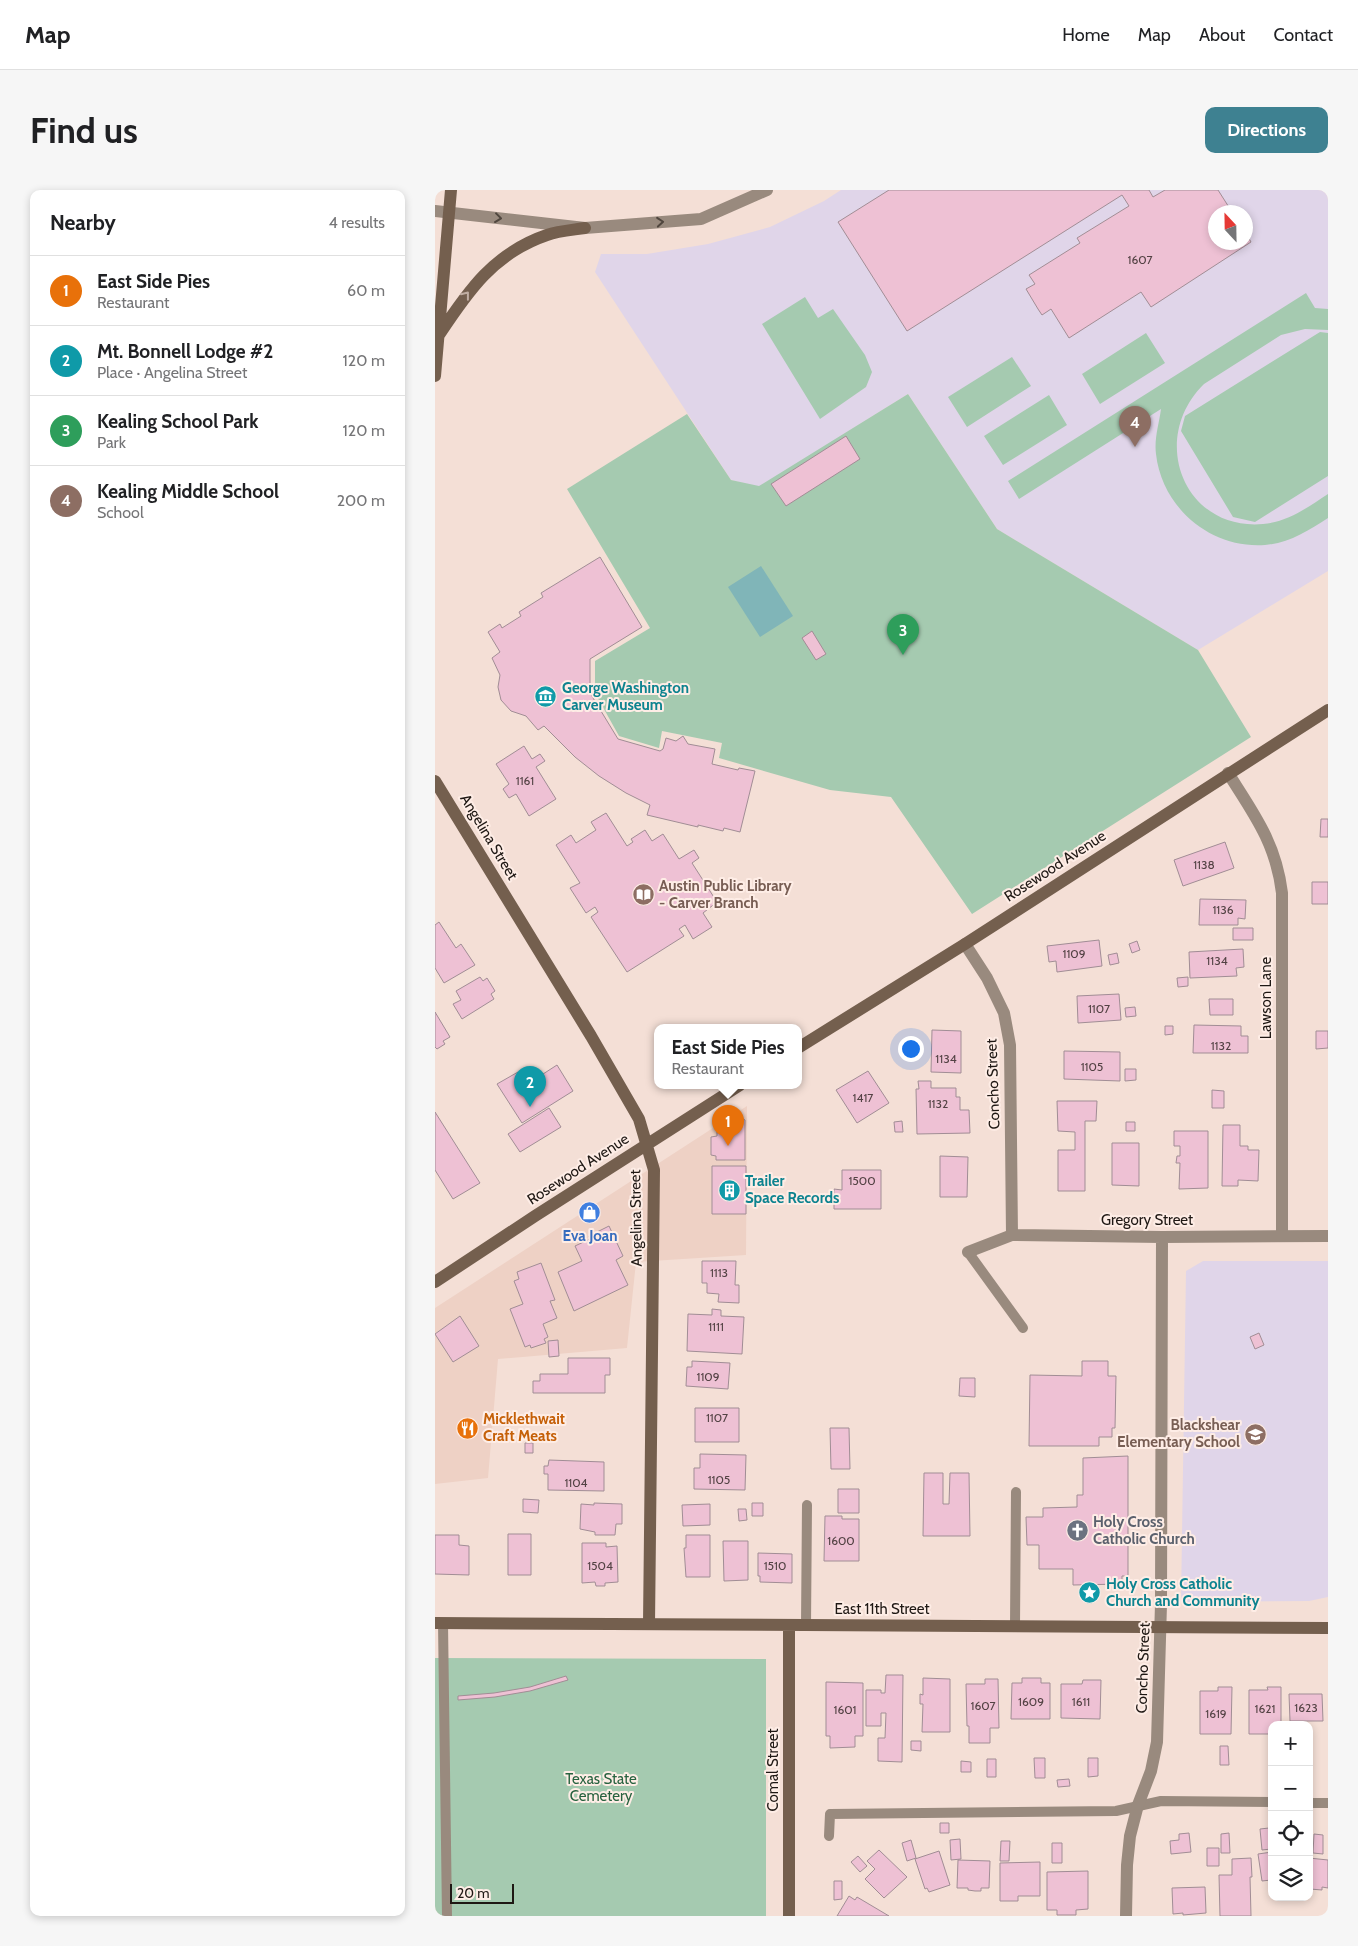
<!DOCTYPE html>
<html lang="en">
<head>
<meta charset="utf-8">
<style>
	body { margin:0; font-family:Cabin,sans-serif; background:#f6f6f6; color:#202124 }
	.controls { position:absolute; right:15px; bottom:15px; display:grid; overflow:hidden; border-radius:10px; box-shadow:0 2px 8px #0003 }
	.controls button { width:45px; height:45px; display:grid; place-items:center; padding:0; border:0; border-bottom:1px solid #e0e0e0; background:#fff; color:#202124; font:25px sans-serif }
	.compass { position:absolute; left:773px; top:15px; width:45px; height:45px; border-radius:50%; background:#fff; box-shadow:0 2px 8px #0003; rotate:338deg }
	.scale { position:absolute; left:15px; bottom:12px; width:64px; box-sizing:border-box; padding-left:5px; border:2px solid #1f1814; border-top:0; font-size:14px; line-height:18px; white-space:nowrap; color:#1f1814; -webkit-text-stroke:4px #feede6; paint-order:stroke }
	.you { position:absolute; left:475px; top:858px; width:18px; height:18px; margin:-12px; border:4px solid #fff; border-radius:50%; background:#1a73e8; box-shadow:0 0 0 8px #1a73e833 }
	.badge { display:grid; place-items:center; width:32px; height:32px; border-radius:50%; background:#3e8191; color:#fff; font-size:16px; font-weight:700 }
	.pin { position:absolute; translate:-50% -41px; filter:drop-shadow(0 1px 2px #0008) }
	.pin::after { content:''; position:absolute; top:26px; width:18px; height:15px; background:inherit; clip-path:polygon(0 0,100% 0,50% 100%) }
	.popup { position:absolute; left:219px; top:834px; width:148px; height:65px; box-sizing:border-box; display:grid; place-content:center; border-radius:10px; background:#fff; filter:drop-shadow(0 1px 4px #0005); font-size:16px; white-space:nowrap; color:#757577 }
	.popup b { font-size:19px; color:#202124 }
	.popup::after { content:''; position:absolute; left:50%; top:100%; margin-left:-10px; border:10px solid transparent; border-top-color:#fff }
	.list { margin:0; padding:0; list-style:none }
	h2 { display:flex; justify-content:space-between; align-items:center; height:65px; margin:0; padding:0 20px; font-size:21px }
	h2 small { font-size:16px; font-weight:400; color:#757577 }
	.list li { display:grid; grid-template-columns:32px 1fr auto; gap:15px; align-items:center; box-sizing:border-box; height:70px; padding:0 20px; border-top:1px solid #e0e0e0 }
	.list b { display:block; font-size:19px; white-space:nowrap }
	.list p { margin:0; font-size:16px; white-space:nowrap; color:#757577 }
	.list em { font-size:16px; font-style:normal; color:#757577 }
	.icon { flex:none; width:28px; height:28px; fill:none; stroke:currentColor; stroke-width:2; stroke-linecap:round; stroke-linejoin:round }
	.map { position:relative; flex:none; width:893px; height:1726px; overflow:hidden; border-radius:10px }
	header { display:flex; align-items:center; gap:30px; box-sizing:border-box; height:70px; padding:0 25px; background:#fff; border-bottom:1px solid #e0e0e0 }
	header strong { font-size:24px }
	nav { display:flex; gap:28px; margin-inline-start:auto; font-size:18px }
	.intro { display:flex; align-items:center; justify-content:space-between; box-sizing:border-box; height:120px; padding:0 30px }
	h1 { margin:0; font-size:35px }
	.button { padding:12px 22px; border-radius:10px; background:#3e8191; color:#fff; font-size:18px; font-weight:700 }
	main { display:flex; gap:30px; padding:0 30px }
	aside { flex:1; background:#fff; border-radius:10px; box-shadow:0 2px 8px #0003 }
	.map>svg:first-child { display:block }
	.built { fill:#eed1c5 }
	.education { fill:#e0d5e9; fill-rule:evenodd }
	.green { fill:#a5cab0 }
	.water { fill:#80b5b8 }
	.building { fill:#eec1d4; stroke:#a18d95 }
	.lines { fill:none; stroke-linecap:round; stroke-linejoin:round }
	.lane { stroke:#998a7e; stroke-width:10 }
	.street { stroke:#998a7e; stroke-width:12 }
	.secondary { stroke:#745f4e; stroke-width:12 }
	.oneway { stroke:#50463e }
	.oneway2 { stroke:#c0ada2 }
	.labels { text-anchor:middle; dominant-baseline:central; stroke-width:4; stroke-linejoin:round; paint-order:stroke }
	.number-label { font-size:12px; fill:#534244 }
	.culture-label { font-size:15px; font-weight:bold; fill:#0d838f; stroke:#feede6; text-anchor:start }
	.street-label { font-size:15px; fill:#1f1814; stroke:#feede6 }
	.education-label { font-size:15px; font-weight:bold; fill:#785e54; stroke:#feede6; text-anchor:start }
	.shop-label { font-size:15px; font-weight:bold; fill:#366cbe; stroke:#feede6 }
	.food-label { font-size:15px; font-weight:bold; fill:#c56008; stroke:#feede6; text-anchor:start }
	.worship-label { font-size:15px; font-weight:bold; fill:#5b616d; stroke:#feede6; text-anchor:start }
	.park-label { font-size:15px; fill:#27623f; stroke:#feede6 }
</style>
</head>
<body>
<header>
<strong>Map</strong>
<nav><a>Home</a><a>Map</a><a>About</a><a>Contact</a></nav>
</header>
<div class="intro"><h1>Find us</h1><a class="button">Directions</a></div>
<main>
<aside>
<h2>Nearby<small>4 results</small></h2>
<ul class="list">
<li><span class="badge" style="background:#e8710a">1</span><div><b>East Side Pies</b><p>Restaurant</p></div><em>60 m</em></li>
<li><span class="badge" style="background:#0f9aa8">2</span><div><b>Mt. Bonnell Lodge #2</b><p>Place · Angelina Street</p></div><em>120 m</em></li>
<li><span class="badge" style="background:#2e9e5b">3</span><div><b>Kealing School Park</b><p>Park</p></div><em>120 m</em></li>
<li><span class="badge" style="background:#8d6e63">4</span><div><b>Kealing Middle School</b><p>School</p></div><em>200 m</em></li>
</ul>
</aside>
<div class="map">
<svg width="893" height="1726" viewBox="0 0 893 1726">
	<rect width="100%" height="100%" fill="#f4dfd6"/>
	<!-- built -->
	<path class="built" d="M312,916L311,1065L201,1072L192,1158L63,1169L53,1288L0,1294V1118Z"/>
	<!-- education -->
	<path class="education" d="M406,0H893V381L763,460L562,339L473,204L324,297L296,290L160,82L166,64H212L273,54L335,37L389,11ZM781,22H811V52H781Z
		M768,1071H893V1407L874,1411L746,1412L751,1081Z"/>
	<!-- green -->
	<path class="green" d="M871,103L880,118L893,119V140L870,139L846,145L769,194C713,249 749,341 828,334C853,332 873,317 893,304V328C873,341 854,353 830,355C776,359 727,318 721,264C719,249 724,234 726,219L584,309L573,291Z
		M370,107L383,128L398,119L430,165L437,182L431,197L385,229L327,134Z
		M885,142L893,143V286L820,332L798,327L746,241L750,226Z
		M711,143L730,173L665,214L647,184Z
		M577,167L596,196L532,237L513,207Z
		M473,204L562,339L763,460L816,547L537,724L456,607L395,600L284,568L287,553L227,541L224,558L184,546L160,503V471L215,438L132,299L252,224L296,290L324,296Z
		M614,205L632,235L568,275L549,246Z
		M0,1468L331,1469V1726H0Z"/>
	<!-- water -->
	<path class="water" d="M326,376L358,426L325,447L293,397Z"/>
	<!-- building -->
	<path class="building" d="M454,0H714L718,7L730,0H783L797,22H781V52H811V43L816,52L716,117L706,102L634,148L616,119L607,125L603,119L591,99L600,94L594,85L645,53L642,48L694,16L687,5L472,141L403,32Z
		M411,246L425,269L351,316L336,294Z
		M165,367L207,437L155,469V503L183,549L225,561L228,559L231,548L241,551L248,546L253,554L280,559L277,574L303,580L304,578L320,581L305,642L289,638L288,641L263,635V637L212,625L215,615L191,603L164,586L140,567L109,536L103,540L91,526L76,521L66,510L63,497L65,485L57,468L65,462L53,442L65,434L67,438L86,426L84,422L108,407L106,403Z
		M377,441L391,464L381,470L367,448Z
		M89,556L97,569L105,564L110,571L101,577L121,609L94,626L81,604L74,608L68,599L74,594L61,574Z
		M171,623L192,656L198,652L196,649L210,640L217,651L228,644L244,669L259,660L264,668L257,673L282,712L268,723L277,737L258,749L250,735L244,739L249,746L192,782L156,727L163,722L160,717L151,723L135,698L145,693L121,655L136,645L141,653L161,640L156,632Z
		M886,629H893V647H885Z
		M790,652L799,678L748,696L739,670Z
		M877,692H893V714H877Z
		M765,709L811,710L810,729L803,728V735H764Z
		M4,732L21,758L26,754L40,775L9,793L0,778V735Z
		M798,738H818V750H798Z
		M664,750L667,776L622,782L621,771L614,772L612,756Z
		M702,751L705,760L697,763L694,754Z
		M808,759L809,777L801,778L802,786L755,788L754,762Z
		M682,763L684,773L675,775L673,765Z
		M45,787L48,791L52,788L60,801L56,804L59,809L27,829L18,814L26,810L21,801Z
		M753,787V796L743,797L742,788Z
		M684,804L686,830L643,833L642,806Z
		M774,809H798V825H775Z
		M700,817L701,826L691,827L690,818Z
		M0,822L15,847L8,851L10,854L2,859L0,857Z
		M759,835L806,836V846H813V863H758Z
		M730,836H738V844L730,845Z
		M497,840L526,841V883L496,882Z
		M881,841H893V858L881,859Z
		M629,861L685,862V891L629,889Z
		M122,875L138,901L87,933L62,894L83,882L91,895Z
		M690,879H701V890L690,891Z
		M433,881L454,913L422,933L401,900Z
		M483,891H496V898H521V907H525V920H534L535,943L482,944L481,899H484Z
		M777,900L789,901V918H777Z
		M622,911H662L661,931H650V1001H623V960H640V942L623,941Z
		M114,918L126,937L85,962L73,944Z
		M0,922L45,993L18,1009L0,980Z
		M305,927L310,930V970H281V966L276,965V947L282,946V942L289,941L290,937Z
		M467,931L468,942H460L459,932Z
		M691,932H700V941H691Z
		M788,935H805V956H813V960H824L823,991L803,990V996H787Z
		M739,941H773V998L744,999L745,973H741L742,966H745V956H739Z
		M677,953H704V996L677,995Z
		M505,966L533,967L532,1007H505Z
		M277,976H311V1024H277Z
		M407,980H446V1019H399V999L407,1000Z
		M174,1036L188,1066L181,1070L193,1095L139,1121L123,1082L147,1071L140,1056L155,1049L154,1046Z
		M267,1071H301L300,1095H304V1113L283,1112L284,1104L272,1103V1093H267Z
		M106,1073L120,1110L115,1111L122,1128L108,1134L113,1147L109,1149L111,1153L96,1158L95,1155L90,1157L75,1119L88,1114L79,1091L84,1089L82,1082Z
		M277,1119L286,1120V1126L309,1127L307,1164L252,1161L253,1124L277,1125Z
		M25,1126L44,1156L18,1172L0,1144Z
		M824,1143L829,1155L820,1159L815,1147Z
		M123,1150L124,1166L114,1167L113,1151Z
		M133,1168H175V1185H170V1203H98V1191H105V1184H133Z
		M257,1171L295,1173L293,1199L251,1196L252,1177H257Z
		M647,1171H673V1186H681L680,1238H677V1247H664V1256H594L595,1185L647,1186Z
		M525,1188H540V1207L524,1206Z
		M260,1218H304V1252H260Z
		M32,1228L40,1231L33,1247L25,1244Z
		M395,1238H414L415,1279H396Z
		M90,1253H98V1263H90Z
		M265,1264L311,1265L310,1300L259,1299V1278H265Z
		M693,1266V1386H687V1394L638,1395V1379H604V1355H592L591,1327H608V1318L642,1317V1305H648V1268Z
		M114,1270L169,1272V1301L113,1300V1284H109V1276H113Z
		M489,1283H508V1314H514L515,1283H534L535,1346H488Z
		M403,1299H424V1323H403Z
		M88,1309L104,1310L103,1323L88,1322Z
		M159,1313L187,1314V1334H181L180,1345H160V1342L145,1339L146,1314L159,1315Z
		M317,1313H328V1326H317Z
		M275,1314V1335L248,1336L247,1315Z
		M303,1319H311L312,1330L304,1331Z
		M390,1326H407V1329H424V1371H389Z
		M73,1344H96V1385H73Z
		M0,1345H24V1355L34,1356V1385L0,1384Z
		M251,1345H275V1387H251L249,1358H251Z
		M288,1351H313V1390L289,1391Z
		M147,1353H171V1357L182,1356L183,1392L170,1393V1396H161L160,1392L147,1393Z
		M323,1363L357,1364V1393L325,1392V1386H323Z
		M451,1485H468L467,1572L443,1571V1548H450L451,1523H446V1536H431V1500H446V1503H450Z
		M131,1486L133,1490L95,1501L60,1507L23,1510V1506L59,1503L95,1497Z
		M488,1488L515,1489V1542H487L488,1514H485V1504L488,1505Z
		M587,1488H606V1493H615V1529H576L577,1493H587Z
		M550,1489H563L564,1538H555V1553H534V1536H532L531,1494H550Z
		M648,1490H666L665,1529L626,1528V1494H647Z
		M391,1492L428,1493V1546H420V1557L395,1558V1546H391Z
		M783,1497H797L796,1544H765V1501H783Z
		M832,1497H846V1535H837V1544H814V1500H833Z
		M854,1504H887L888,1531H855Z
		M476,1551H486V1561L476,1560Z
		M785,1556H793L794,1575H785Z
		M599,1568H610V1588H600Z
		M653,1568H663V1586L653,1587Z
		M552,1569H561V1587H552Z
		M526,1571L536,1572V1582H526Z
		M634,1589L635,1596L623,1597L622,1590Z
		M505,1633H514V1643H505Z
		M834,1638L836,1659L827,1660L825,1639Z
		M754,1643L756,1662L736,1664L735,1651L744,1650V1644Z
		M794,1643L795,1663H786V1644Z
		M879,1644L888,1645V1664L878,1663Z
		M525,1649L526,1669L516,1670L515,1650Z
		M476,1650L481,1668L472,1671L467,1653Z
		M566,1651H575L574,1671H565Z
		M617,1653H627V1673H617Z
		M772,1658H784V1676H772Z
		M444,1660L472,1687L449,1708L430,1689L440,1679L432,1671Z
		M504,1661L515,1695L494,1702L492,1698L490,1699L480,1669Z
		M837,1662V1694H836V1690L827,1691L823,1664Z
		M423,1666L432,1676L425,1682L416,1672Z
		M816,1668L817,1687H815L816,1726H785L784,1685H797V1669Z
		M874,1668L893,1670V1698L887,1697V1700L875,1699Z
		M523,1670L555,1671L554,1698H546V1701H540L533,1700V1698H522Z
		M605,1672V1706H583V1711H565V1673Z
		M653,1681V1719L641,1720V1725H622V1720H612V1682Z
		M399,1691H407V1709L399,1710Z
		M770,1697L771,1723L748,1725V1723L738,1724L737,1698Z
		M414,1706L420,1710L422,1707L454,1726H402Z"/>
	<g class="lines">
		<!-- lane -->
		<path class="lane" d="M533,1062L588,1138
			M8,1433L12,1726
			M371,1435L372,1315
			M580,1436L581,1302
			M874,1613H893
			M394,1646L395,1624L681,1621L726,1611L837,1612"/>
		<!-- street -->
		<path class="street" d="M0,21L150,38L266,29L332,0
			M793,583C819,624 841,653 847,703V1046
			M530,754L552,788L569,823L575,855L577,1045
			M533,1062L577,1045L727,1047L893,1046
			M691,1726L692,1675L695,1646L703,1615L716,1581L722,1552L726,1414L727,1047"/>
		<!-- secondary -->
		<path class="secondary" d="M4,145C33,101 59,63 112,45C123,41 137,40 150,38
			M0,186L16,0
			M0,591L156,846L204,929L219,980L214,1434
			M363,858L530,754L893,520
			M0,1092L100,1026L305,895
			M0,1433L893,1438
			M354,1726V1435"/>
	</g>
	<!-- one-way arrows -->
	<defs><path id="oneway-chevron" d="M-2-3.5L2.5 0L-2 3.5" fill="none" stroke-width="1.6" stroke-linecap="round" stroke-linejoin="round" transform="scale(1.25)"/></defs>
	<g class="oneway">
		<use href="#oneway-chevron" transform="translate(63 28) rotate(7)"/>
		<use href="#oneway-chevron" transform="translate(225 32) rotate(-5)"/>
	</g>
	<use class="oneway2" href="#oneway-chevron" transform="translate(31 105) rotate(-52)"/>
	<!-- icons -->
	<defs>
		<symbol id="museum-disc" viewBox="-11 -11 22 22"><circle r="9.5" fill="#0f9aa8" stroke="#feede6"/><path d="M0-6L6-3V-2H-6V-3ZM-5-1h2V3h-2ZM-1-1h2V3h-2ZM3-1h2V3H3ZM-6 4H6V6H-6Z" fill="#fff"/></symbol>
		<symbol id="library-disc" viewBox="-11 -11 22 22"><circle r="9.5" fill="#8d6e63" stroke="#feede6"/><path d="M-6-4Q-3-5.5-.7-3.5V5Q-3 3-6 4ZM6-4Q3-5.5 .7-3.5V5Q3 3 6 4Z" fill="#fff"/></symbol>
		<symbol id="building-disc" viewBox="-11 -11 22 22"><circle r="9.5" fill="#0f9aa8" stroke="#feede6"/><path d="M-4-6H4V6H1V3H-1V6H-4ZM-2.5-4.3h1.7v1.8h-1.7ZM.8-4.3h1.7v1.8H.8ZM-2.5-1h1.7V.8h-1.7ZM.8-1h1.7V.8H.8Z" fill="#fff"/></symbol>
		<symbol id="shop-disc" viewBox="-11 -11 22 22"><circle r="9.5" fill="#3f7fe0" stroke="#feede6"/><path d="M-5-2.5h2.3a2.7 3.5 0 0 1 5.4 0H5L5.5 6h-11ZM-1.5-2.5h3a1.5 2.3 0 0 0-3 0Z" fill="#fff"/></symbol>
		<symbol id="restaurant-disc" viewBox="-11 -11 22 22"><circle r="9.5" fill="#e8710a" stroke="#feede6"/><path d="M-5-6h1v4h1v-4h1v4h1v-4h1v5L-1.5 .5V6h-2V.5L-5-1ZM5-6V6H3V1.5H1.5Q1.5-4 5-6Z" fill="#fff"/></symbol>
		<symbol id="school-disc" viewBox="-11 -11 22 22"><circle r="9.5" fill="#8d6e63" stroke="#feede6"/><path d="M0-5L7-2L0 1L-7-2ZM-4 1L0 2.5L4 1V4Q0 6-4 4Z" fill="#fff"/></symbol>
		<symbol id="church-disc" viewBox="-11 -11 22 22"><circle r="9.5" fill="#6b7280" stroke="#feede6"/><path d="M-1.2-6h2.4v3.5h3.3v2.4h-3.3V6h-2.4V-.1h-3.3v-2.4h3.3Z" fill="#fff"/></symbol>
		<symbol id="sight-disc" viewBox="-11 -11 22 22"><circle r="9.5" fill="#0f9aa8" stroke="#feede6"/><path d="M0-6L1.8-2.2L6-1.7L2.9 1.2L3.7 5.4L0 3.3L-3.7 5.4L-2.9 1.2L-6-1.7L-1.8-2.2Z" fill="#fff"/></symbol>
	</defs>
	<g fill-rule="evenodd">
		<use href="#museum-disc" x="98" y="494" width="25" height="25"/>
		<use href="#library-disc" x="196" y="692" width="25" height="25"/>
		<use href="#building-disc" x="282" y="988" width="25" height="25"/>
		<use href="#shop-disc" x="142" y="1010" width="25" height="25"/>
		<use href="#restaurant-disc" x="20" y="1226" width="25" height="25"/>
		<use href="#school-disc" x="808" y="1232" width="25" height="25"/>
		<use href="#church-disc" x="630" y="1328" width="25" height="25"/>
		<use href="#sight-disc" x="642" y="1390" width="25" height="25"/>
	</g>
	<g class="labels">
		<!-- number labels -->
		<g class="number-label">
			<text x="705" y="69">1607</text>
			<text x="90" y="590">1161</text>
			<text x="769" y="674">1138</text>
			<text x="788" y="719">1136</text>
			<text x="639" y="763">1109</text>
			<text x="782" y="770">1134</text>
			<text x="664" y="818">1107</text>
			<text x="786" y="855">1132</text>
			<text x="511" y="868">1134</text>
			<text x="657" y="876">1105</text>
			<text x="428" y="907">1417</text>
			<text x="503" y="913">1132</text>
			<text x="427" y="990">1500</text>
			<text x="284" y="1082">1113</text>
			<text x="281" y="1136">1111</text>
			<text x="273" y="1186">1109</text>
			<text x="282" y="1227">1107</text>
			<text x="284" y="1289">1105</text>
			<text x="141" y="1292">1104</text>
			<text x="406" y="1350">1600</text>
			<text x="165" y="1375">1504</text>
			<text x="340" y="1375">1510</text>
			<text x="596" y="1511">1609</text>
			<text x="646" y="1511">1611</text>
			<text x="548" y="1515">1607</text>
			<text x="871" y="1517">1623</text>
			<text x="830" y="1518">1621</text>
			<text x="410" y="1519">1601</text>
			<text x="781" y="1523">1619</text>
		</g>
		<!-- culture labels -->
		<g class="culture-label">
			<text x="127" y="498">George Washington<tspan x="127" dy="17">Carver Museum</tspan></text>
			<text x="310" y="991">Trailer<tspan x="310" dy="17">Space Records</tspan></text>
			<text x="671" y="1394">Holy Cross Catholic<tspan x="671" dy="17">Church and Community</tspan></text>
		</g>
		<!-- street labels -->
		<g class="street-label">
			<text transform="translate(54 647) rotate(59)">Angelina Street</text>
			<text transform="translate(620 676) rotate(-33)">Rosewood Avenue</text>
			<text transform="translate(831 808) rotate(-90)">Lawson Lane</text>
			<text transform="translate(558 894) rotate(-92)">Concho Street</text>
			<text transform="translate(143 979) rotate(-33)">Rosewood Avenue</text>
			<text transform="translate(201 1028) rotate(-91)">Angelina Street</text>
			<text x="712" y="1030">Gregory Street</text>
			<text x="447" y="1419">East 11th Street</text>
			<text transform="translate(708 1478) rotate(-88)">Concho Street</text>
			<text transform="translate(338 1580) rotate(-90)">Comal Street</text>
		</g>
		<!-- education labels -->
		<g class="education-label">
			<text x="224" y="696">Austin Public Library<tspan x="224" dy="17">- Carver Branch</tspan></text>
			<text x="805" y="1235" text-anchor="end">Blackshear<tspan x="805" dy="17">Elementary School</tspan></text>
		</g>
		<!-- shop labels -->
		<g class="shop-label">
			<text x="155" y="1046">Eva Joan</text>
		</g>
		<!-- food labels -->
		<g class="food-label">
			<text x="48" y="1229">Micklethwait<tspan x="48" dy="17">Craft Meats</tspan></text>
		</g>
		<!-- worship labels -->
		<g class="worship-label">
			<text x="658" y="1332">Holy Cross<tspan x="658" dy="17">Catholic Church</tspan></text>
		</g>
		<!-- park labels -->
		<g class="park-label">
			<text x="166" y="1589">Texas State<tspan x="166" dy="17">Cemetery</tspan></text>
		</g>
	</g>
</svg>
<div class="controls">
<button>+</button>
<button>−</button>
<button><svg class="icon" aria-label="locate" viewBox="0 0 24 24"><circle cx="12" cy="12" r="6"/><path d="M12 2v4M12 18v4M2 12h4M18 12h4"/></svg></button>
<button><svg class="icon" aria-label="layers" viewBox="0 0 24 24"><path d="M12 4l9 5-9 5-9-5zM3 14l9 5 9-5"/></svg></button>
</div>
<svg class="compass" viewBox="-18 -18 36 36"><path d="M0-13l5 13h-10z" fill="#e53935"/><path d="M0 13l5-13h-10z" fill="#757577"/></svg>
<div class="scale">20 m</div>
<div class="you"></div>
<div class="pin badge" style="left:293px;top:956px;background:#e8710a">1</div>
<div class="popup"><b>East Side Pies</b>Restaurant</div>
<div class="pin badge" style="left:95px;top:917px;background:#0f9aa8">2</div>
<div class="pin badge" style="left:468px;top:465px;background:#2e9e5b">3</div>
<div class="pin badge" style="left:700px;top:257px;background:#8d6e63">4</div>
</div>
</main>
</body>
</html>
